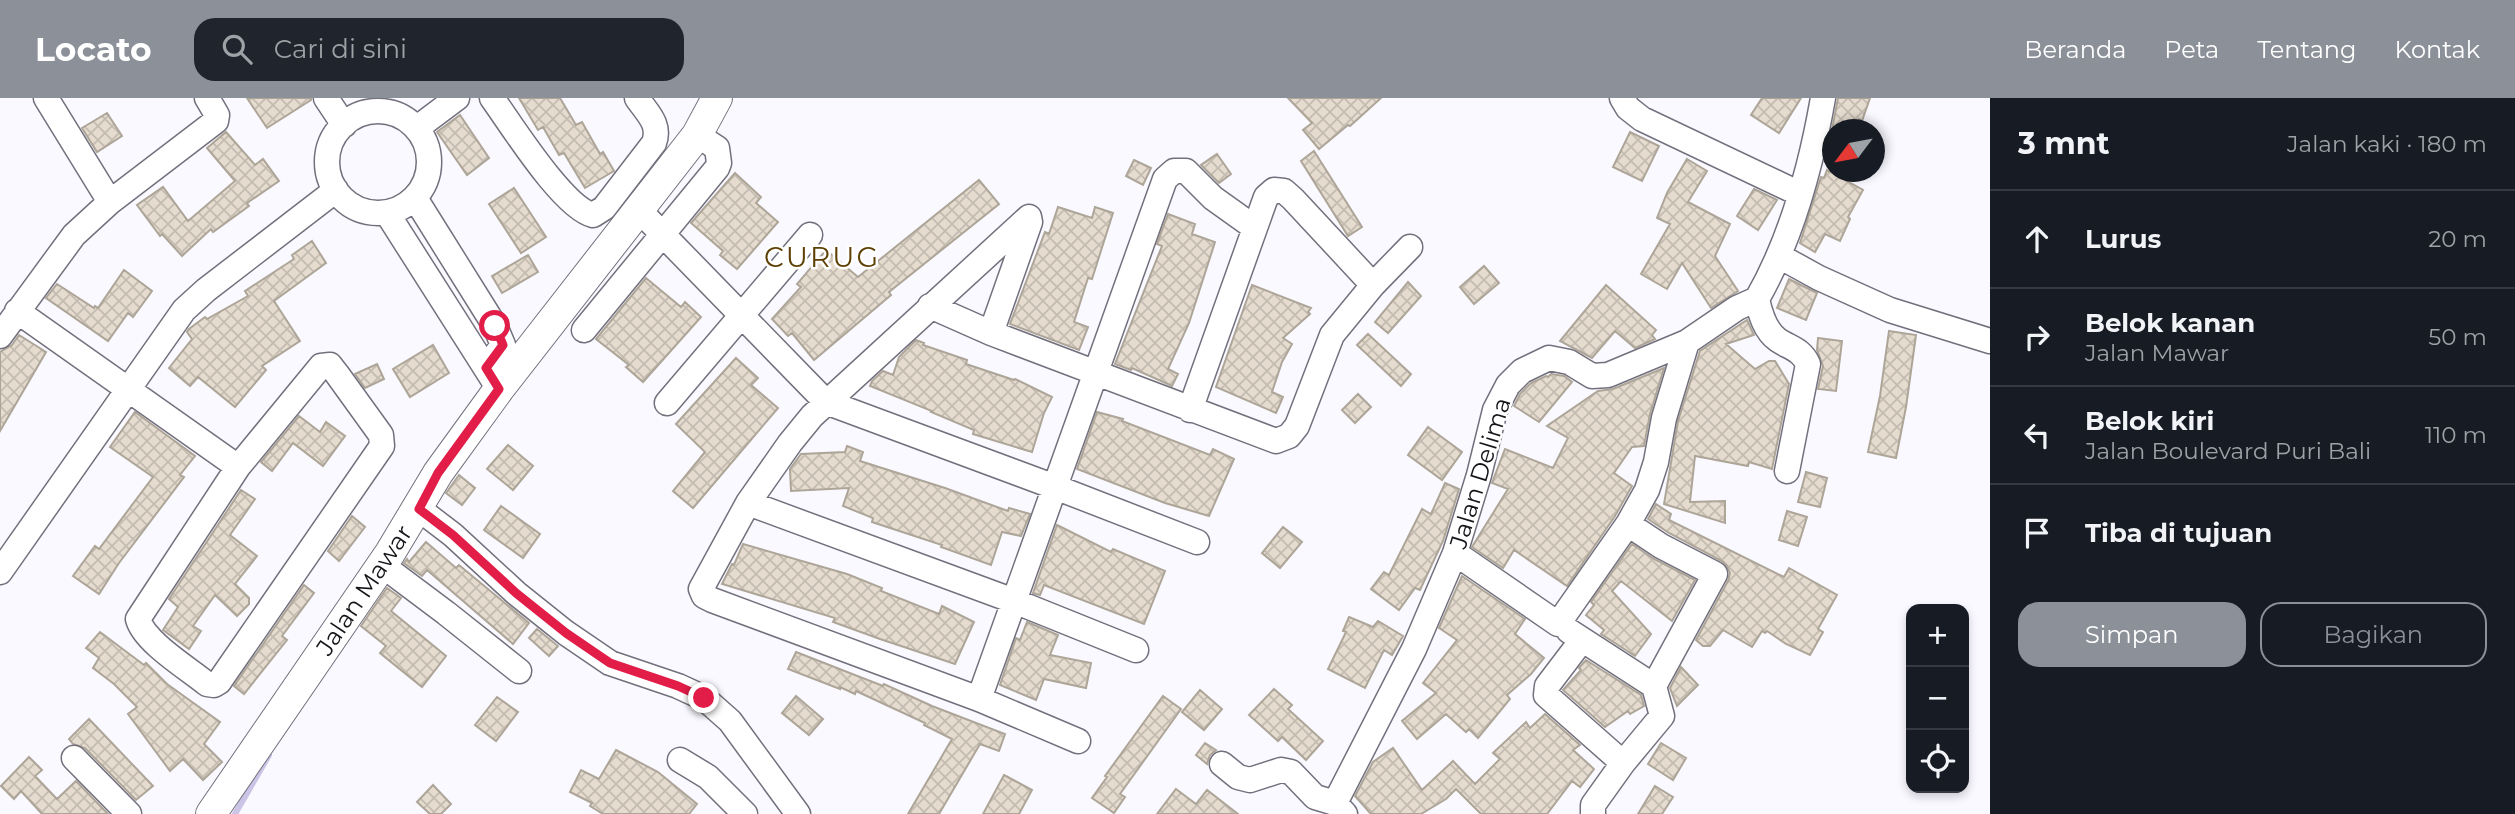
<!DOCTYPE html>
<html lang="id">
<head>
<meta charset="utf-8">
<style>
	body { margin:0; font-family:Montserrat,sans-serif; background:#20242c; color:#f1f3f6 }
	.controls { position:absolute; right:21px; bottom:21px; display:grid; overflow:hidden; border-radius:14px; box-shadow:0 4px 10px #0003 }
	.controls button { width:63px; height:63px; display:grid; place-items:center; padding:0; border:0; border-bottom:2px solid #363941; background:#171b24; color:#f1f3f6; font:35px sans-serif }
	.compass { position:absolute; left:1822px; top:21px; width:63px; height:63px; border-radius:50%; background:#171b24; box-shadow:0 4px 10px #0003; rotate:238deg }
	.stop { position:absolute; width:21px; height:21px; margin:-16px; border:5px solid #e11d48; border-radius:50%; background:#fff }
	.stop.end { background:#e11d48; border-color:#fff; box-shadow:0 2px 7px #0008 }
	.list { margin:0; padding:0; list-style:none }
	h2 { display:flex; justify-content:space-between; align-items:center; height:91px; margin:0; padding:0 28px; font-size:30px }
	h2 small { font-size:23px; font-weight:400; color:#9ea1a6 }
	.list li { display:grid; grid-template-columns:46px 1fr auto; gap:21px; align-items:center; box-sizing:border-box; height:98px; padding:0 28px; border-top:2px solid #363941 }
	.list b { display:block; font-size:26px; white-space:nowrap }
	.list p { margin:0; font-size:23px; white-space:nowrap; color:#9ea1a6 }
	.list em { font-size:23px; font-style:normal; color:#9ea1a6 }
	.actions { display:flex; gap:14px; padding:21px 28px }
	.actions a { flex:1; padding:16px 0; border:2px solid #8c9099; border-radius:21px; text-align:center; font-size:24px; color:#8c9099 }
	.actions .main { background:#8c9099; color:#fff }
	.icon { flex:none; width:38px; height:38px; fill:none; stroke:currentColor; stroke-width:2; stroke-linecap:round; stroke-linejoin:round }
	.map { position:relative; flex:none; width:1990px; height:716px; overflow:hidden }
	header { display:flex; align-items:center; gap:42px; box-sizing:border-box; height:98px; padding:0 35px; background:#8c9099; color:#fff }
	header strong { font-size:33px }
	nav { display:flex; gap:38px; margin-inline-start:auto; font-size:24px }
	.search { width:490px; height:63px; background:#20242c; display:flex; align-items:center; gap:18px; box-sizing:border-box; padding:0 24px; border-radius:21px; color:#9ea1a6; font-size:26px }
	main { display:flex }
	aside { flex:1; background:#171b24 }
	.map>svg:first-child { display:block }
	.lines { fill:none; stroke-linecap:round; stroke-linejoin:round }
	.stream { stroke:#ccc4e6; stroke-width:6 }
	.building { fill:url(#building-cross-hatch); stroke:#ada598; stroke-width:2 }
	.minor-casing { stroke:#73707d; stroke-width:27 }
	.tertiary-casing { stroke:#73707d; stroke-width:32 }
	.minor { stroke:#fff; stroke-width:24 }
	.tertiary { stroke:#fff; stroke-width:30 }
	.route { stroke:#e11d48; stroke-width:9 }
	.labels { text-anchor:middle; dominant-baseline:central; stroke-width:5; stroke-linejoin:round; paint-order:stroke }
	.street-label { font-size:24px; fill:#151419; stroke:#fff }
	.quarter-label { font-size:28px; letter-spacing:2px; fill:#5d3f03; stroke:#fff }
</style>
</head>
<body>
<header>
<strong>Locato</strong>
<div class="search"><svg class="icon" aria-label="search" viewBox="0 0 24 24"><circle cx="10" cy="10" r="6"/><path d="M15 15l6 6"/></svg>Cari di sini</div>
<nav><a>Beranda</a><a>Peta</a><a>Tentang</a><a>Kontak</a></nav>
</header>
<main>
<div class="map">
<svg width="1990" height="716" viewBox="0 0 1990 716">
	<defs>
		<pattern id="building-cross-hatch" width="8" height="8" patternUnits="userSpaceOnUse" patternTransform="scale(1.75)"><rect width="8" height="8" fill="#e5dccf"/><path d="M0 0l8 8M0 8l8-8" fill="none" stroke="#c4bcb1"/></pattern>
	</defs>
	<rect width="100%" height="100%" fill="#faf9ff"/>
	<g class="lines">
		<!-- stream -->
		<path class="stream" d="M235,716L269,657"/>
	</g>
	<!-- building -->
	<path class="building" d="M247,0H311V2L267,30Z
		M519,0H560L576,27L582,24L600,56L603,54L614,73L585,90L564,55L559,57L543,29L538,32Z
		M1288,0H1381L1350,28L1348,27L1319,51L1303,32L1312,25Z
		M1762,0H1801L1779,35L1751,17Z
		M1838,0H1870L1862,23L1859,21L1856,32H1832Z
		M107,15L122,38L97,54L82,30Z
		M460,17L489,60L467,77L437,34Z
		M226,34L255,67L263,61L279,83L247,105L249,108L213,134L211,131L182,158L162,136L160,138L137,107L163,89L188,123L235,83L207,50Z
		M1630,34L1659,48L1642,83L1613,69Z
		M1314,53L1362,129L1348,138L1301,63Z
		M1217,56L1231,76L1219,85L1201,67Z
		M1687,61L1707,73L1688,104L1730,126L1715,158L1738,193L1711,210L1682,165L1667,191L1641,176L1670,126L1657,120L1667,95Z
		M1134,62L1151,70L1143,87L1126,78Z
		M1827,72L1863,92L1848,119L1850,121L1840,143L1825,136L1815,154L1800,145L1821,79L1824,80Z
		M735,75L761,99L756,105L778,124L737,171L720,157L723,153L691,125Z
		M979,82L999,106L889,194L891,197L814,262L792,235L788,238L772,221L801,189L797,186L826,152L858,179Z
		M514,90L546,139L521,155L489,106Z
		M1754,91L1777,102L1758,132L1737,118Z
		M1058,109L1092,120L1095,109L1113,115L1092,181L1088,180L1074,224L1088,229L1079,252L1010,226L1045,134L1049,136Z
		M1168,116L1195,126L1192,136L1215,144L1189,225L1168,271L1178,276L1172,288L1132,270L1131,272L1115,266L1162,148L1157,146Z
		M312,143L326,165L274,203L300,243L262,268L266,272L235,309L198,279L190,288L169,270L192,241L187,234L189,231L205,219L207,221L248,198L245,193L294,161L292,157Z
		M528,157L538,174L502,195L492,178Z
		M1484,168L1499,185L1474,206L1460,189Z
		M124,172L152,193L133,219L128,215L108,243L46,200L57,186L94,210L95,208L98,210Z
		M646,180L681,209L685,204L701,219L643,284L626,269L629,267L596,241Z
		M1789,181L1817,195L1806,222L1777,210Z
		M1408,184L1421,198L1388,235L1375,224Z
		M1252,187L1311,210L1308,214L1310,216L1283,240L1292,246L1282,264L1272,294L1283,299L1276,315L1216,289Z
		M1606,187L1656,232L1652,237L1655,241L1635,250L1615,233L1592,260L1560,243Z
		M1747,222L1754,237L1726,246L1755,271L1769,263H1775L1789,286L1772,371L1749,364L1748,368L1695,358L1690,404L1725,403V425L1664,406L1678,323L1700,253Z
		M1889,233L1916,237L1906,309L1896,360L1868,354L1880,298Z
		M1368,236L1411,276L1401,288L1357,247Z
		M19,237L46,254L0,333V254L12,247Z
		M1818,240L1842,243L1836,293L1818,291L1823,268L1817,252Z
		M916,242L924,245L923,247L967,262L966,266L1014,282L1015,281L1052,299L1044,315L1032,354L973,336L974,332L931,314L932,313L870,288L872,283L883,273L893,277L899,259Z
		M433,247L449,275L410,299L393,271Z
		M736,260L758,280L751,287L778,310L693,410L673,393L705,354L676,326Z
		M377,266L384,281L365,290L355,276Z
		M1664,270L1650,316L1644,348L1632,349L1614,375L1632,388L1615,418L1567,488L1514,452L1503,470L1472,449L1508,391L1492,385L1505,351L1553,370L1568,340L1547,328L1598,293L1613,291Z
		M1551,276L1564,278L1572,284L1539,324L1514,308L1520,296L1531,285L1546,278L1548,279Z
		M1358,296L1371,309L1355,325L1342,312Z
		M135,314L195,358L180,377L184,379L119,465L99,496L73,478L95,448L99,451L153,379L110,349Z
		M1097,314L1123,321L1122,323L1210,357L1213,351L1234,361L1209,418L1165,405L1077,371Z
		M299,318L320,334L326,324L345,338L323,368L293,345L272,373L261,364Z
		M1428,329L1462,354L1442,382L1408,357Z
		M508,347L533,368L513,392L487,371Z
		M847,348L863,354L860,363L945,390L1008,413L1009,410L1030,416L1023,433L1021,438L1002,434L991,467L941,449L942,447L872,424L873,420L843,408L849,390L791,393L790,371L801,356L845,354Z
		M1806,374L1827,380L1820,409L1798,404Z
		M459,377L475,390L462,407L446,395Z
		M1445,385L1459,391L1443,443L1420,492L1415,490L1399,512L1371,491L1384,474L1389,477L1422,411L1431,416Z
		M241,392L255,401L230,437L257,458L235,486L249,500V506L237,518L215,497L193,528L201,533L189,551L163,532L178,509L169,501Z
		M1656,406L1671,416L1669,422L1784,479L1789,470L1837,497L1818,531L1823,534L1810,557L1786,546L1767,533L1765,535L1762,533L1752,549L1723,532L1710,548H1703L1696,542L1728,483L1730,475L1727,468L1722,463L1669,435L1648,421Z
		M501,408L540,436L523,460L484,432Z
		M1787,413L1807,419L1798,448L1779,442Z
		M352,418L365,429L339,463L328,453Z
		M1057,427L1111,454L1113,451L1165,473L1144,526L1044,487L1040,497L1033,495Z
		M1283,429L1302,444L1280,470L1262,455Z
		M426,444L456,470L459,467L529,525L513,546L427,472L422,478L404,465L407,461L409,464Z
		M743,446L847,476L882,490L881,493L939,516L942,508L974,524L955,566L880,541L833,524L835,520L722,486L732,466L734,467Z
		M1632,446L1654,461L1695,482L1672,523L1621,483L1612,493L1651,536L1635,558L1601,536L1604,532L1586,517L1594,507L1591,504Z
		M1462,478L1525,521L1515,536L1544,560L1531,576L1507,597L1510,601L1478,640L1469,631L1466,634L1446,616L1417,641L1402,623L1436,595L1423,585L1457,542L1439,530Z
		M304,487L314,495L282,538L287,542L244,596L234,588Z
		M387,490L401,500L391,513L446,558L422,589L380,555L386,548L361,528Z
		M1349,519L1373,529L1378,523L1403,538L1392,557L1384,552L1365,590L1328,571L1346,534L1343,533Z
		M1027,524L1058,537L1050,557L1091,565L1086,590L1044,581L1036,602L1000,587L1016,540L1020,542Z
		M537,531L558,548L549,558L529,540Z
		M100,534L144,567L146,565L167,586L220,624L204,646L222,664L203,682L183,661L170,673L128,616L137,609L114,586L93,570L99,560L86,550Z
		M796,554L883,588L884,586L932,608L1005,636L999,653L980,646L939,716H908L952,641L924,627L925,625L856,593L855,596L840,589V591L788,571Z
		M1586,562L1641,597L1644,608L1630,616L1628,613L1605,629L1563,592L1581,572L1579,570Z
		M1681,569L1698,587L1677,608L1670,590Z
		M1274,591L1292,607L1288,611L1323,643L1306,662L1282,639L1278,643L1249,617Z
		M1200,592L1222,611L1204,632L1182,614Z
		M796,598L823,621L809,637L782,615Z
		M1163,598L1181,611L1120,696L1125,699L1114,715L1092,700L1107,679L1105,678Z
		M497,599L518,614L496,643L475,627Z
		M1545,616L1580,647L1573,652L1594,671L1580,689L1572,683L1547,716H1481L1456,691L1446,701L1421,716H1371L1355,698L1373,664L1393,650L1422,692L1453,663L1475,686L1500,661L1493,655L1526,624L1530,630Z
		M89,621L153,688L136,702L85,650L73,646L69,641Z
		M1205,645L1216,652L1210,657L1207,666L1196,657Z
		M1661,645L1686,660L1673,682L1648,666Z
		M616,652L658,674L697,706L689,716H603L590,708L592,705L570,694L581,672L599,681Z
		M29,659L42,672L35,678L57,701L76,683L108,716H42L21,693L14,701L1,688Z
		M1004,677L1032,692L1019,716H983Z
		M433,687L451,706L441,716H430L417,704Z
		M1655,688L1673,699L1662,716H1638Z
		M1176,691L1196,706L1207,692L1238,716H1157Z"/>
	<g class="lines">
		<defs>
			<path id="minor" d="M46,0L110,104
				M326,0L344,27
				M492,0C511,26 563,110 593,117L604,110L654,45C661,26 647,15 637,0
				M1622,0L1628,10L1642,21L1800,96
				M327 64a51 51 0 1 1 102 0a51 51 0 1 1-102 0Z
				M417,30L457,0
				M415,100L495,228L503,247L486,270
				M638,111L826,304L1055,389L1197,444
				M387,115L499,291
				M1779,158L1819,180L1890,212L1990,243
				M1757,201C1760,215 1765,233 1778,242C1790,250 1801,251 1808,266L1787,373
				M930,208L991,235L1276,343L1289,338L1297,328L1332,237L1373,187L1410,149
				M17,213L238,369L321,268L330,267L337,276L381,337L382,348L219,584L214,587L207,586C189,571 144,544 138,521L238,369
				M584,232L717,70L719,65L717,50L697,37
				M991,235L1030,124L1029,119L812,318L790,345L748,405L701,491L704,498L712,502L979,601L1078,643
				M0,238L74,137L110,104L216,23L217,17L207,0
				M667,305L810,137
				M1190,312L1266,99L1274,92L1284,93L1293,101L1373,187
				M748,405L1014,503L1136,552
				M419,411L453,437L516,495L566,535L610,565L678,588L704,600L730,623L798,716
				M1455,455L1558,526L1628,426L1647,392L1656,364L1664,320L1687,244
				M382,467L446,515L519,573
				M0,474L184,212L206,192L336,92
				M1569,533L1654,588
				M1582,542L1547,588L1546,597L1623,665
				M979,601L1165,81L1174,73H1186L1213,100L1255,130
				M74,660L129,716
				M680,662L708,679L745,716
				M1222,666L1238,679L1250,682L1281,672L1291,674L1315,699L1335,705
				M1345,716L1335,705L1414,551L1455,455L1479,377L1495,312L1508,287L1522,273L1549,260L1569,264L1592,278L1608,277L1687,244L1737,210L1757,201C1792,140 1811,69 1823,0
				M1593,716V707L1623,665L1662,618L1654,588L1715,476L1661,448L1628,426"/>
			<path id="tertiary" d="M211,716L390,455L438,375L499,291L697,37L717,0"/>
		</defs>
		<!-- minor casing -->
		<use href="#minor" class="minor-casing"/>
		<!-- tertiary casing -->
		<use href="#tertiary" class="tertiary-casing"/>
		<!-- minor -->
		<use href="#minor" class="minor"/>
		<!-- tertiary -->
		<use href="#tertiary" class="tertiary"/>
	</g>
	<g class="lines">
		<!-- route -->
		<path class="route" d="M495,228L503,247L486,270L499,291L438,375L419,411L453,437L516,495L566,535L610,565L678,588L704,600"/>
	</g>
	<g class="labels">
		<!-- street labels -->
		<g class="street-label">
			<text transform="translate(1480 375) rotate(-73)">Jalan Delima</text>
			<text transform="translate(364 492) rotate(-56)">Jalan Mawar</text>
		</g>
		<!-- quarter labels -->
		<g class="quarter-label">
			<text x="822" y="159">CURUG</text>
		</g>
	</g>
</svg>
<div class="controls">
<button>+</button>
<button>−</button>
<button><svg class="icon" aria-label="locate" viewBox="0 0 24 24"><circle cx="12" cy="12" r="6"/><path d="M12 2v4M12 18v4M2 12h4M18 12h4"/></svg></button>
</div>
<svg class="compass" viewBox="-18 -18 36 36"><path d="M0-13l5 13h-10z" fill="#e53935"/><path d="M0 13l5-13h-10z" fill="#9ea1a6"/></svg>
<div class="stop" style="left:495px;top:228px"></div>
<div class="stop end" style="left:704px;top:600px"></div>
</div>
<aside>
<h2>3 mnt<small>Jalan kaki · 180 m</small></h2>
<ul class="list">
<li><svg class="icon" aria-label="ahead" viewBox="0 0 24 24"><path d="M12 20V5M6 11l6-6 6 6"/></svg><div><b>Lurus</b></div><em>20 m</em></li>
<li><svg class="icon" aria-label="right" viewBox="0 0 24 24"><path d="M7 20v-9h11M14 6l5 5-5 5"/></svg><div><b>Belok kanan</b><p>Jalan Mawar</p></div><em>50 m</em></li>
<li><svg class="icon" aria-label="left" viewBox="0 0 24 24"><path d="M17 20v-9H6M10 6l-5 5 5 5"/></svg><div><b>Belok kiri</b><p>Jalan Boulevard Puri Bali</p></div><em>110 m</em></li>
<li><svg class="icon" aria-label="arrive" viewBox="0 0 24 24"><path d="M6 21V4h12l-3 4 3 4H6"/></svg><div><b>Tiba di tujuan</b></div></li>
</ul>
<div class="actions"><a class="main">Simpan</a><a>Bagikan</a></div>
</aside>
</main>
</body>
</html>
